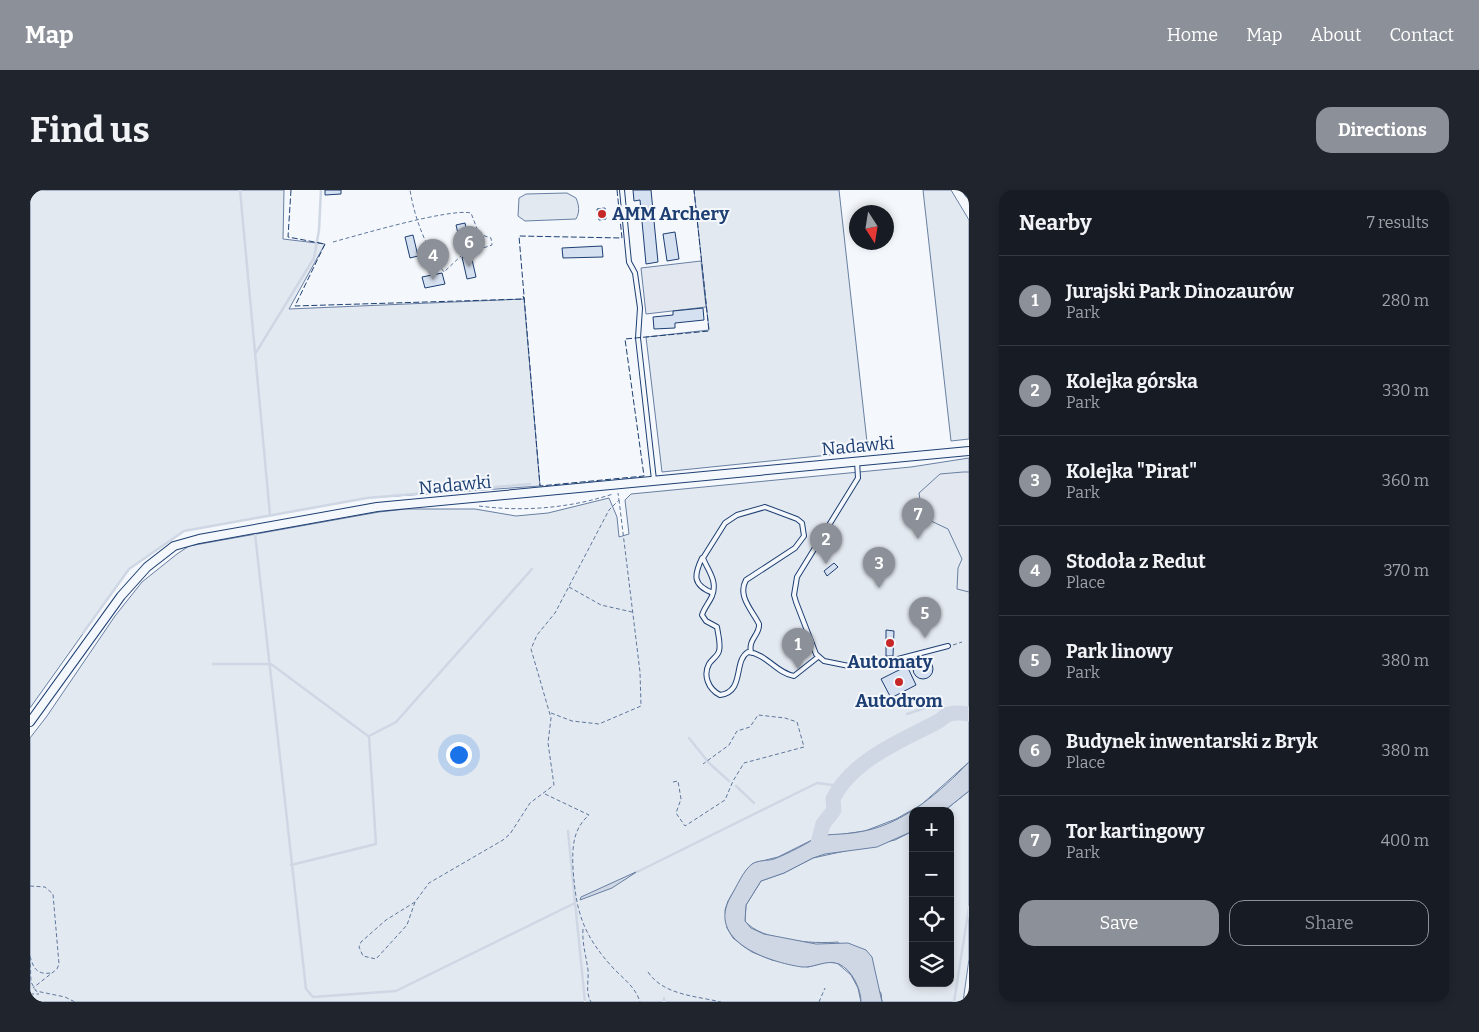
<!DOCTYPE html>
<html lang="en">
<head>
<meta charset="utf-8">
<style>
	body { margin:0; font-family:Bitter,serif; background:#20242c; color:#f1f3f6 }
	.controls { position:absolute; right:15px; bottom:15px; display:grid; overflow:hidden; border-radius:10px; box-shadow:0 2px 8px #0003 }
	.controls button { width:45px; height:45px; display:grid; place-items:center; padding:0; border:0; border-bottom:1px solid #363941; background:#171b24; color:#f1f3f6; font:25px sans-serif }
	.compass { position:absolute; left:819px; top:15px; width:45px; height:45px; border-radius:50%; background:#171b24; box-shadow:0 2px 8px #0003; rotate:168deg }
	.you { position:absolute; left:428px; top:564px; width:18px; height:18px; margin:-12px; border:4px solid #fff; border-radius:50%; background:#1a73e8; box-shadow:0 0 0 8px #1a73e833 }
	.badge { display:grid; place-items:center; width:32px; height:32px; border-radius:50%; background:#8c9099; color:#fff; font-size:16px; font-weight:700 }
	.pin { position:absolute; translate:-50% -41px; filter:drop-shadow(0 1px 2px #0008) }
	.pin::after { content:''; position:absolute; top:26px; width:18px; height:15px; background:inherit; clip-path:polygon(0 0,100% 0,50% 100%) }
	.list { margin:0; padding:0; list-style:none }
	h2 { display:flex; justify-content:space-between; align-items:center; height:65px; margin:0; padding:0 20px; font-size:21px }
	h2 small { font-size:16px; font-weight:400; color:#9ea1a6 }
	.list li { display:grid; grid-template-columns:32px 1fr auto; gap:15px; align-items:center; box-sizing:border-box; height:90px; padding:0 20px; border-top:1px solid #363941 }
	.list b { display:block; font-size:19px; white-space:nowrap }
	.list p { margin:0; font-size:16px; white-space:nowrap; color:#9ea1a6 }
	.list em { font-size:16px; font-style:normal; color:#9ea1a6 }
	.actions { display:flex; gap:10px; padding:15px 20px }
	.actions a { flex:1; padding:11px 0; border:1px solid #8c9099; border-radius:15px; text-align:center; font-size:18px; color:#8c9099 }
	.actions .main { background:#8c9099; color:#fff }
	.icon { flex:none; width:28px; height:28px; fill:none; stroke:currentColor; stroke-width:2; stroke-linecap:round; stroke-linejoin:round }
	.map { position:relative; flex:none; width:939px; height:812px; overflow:hidden; border-radius:15px }
	header { display:flex; align-items:center; gap:30px; box-sizing:border-box; height:70px; padding:0 25px; background:#8c9099; color:#fff }
	header strong { font-size:24px }
	nav { display:flex; gap:28px; margin-inline-start:auto; font-size:18px }
	.intro { display:flex; align-items:center; justify-content:space-between; box-sizing:border-box; height:120px; padding:0 30px }
	h1 { margin:0; font-size:35px }
	.button { padding:12px 22px; border-radius:15px; background:#8c9099; color:#fff; font-size:18px; font-weight:700 }
	main { display:flex; gap:30px; padding:0 30px }
	aside { flex:1; background:#171b24; border-radius:15px; box-shadow:0 2px 8px #0003 }
	.map>svg:first-child { display:block }
	.green { fill:#e3e9f0; stroke:#687fa3 }
	.parking { fill:#e3e8f0; stroke:#687fa3 }
	.water { fill:#cfd7e4; stroke:#687fa3 }
	.lines { fill:none; stroke-linecap:round; stroke-linejoin:round }
	.stream { stroke:#cfd7e4; stroke-width:2.5 }
	.river { stroke:#cfd7e4; stroke-width:15 }
	.building { fill:#d5e0f0; stroke:#1d3f73 }
	.service-casing { stroke:#1d3f73; stroke-width:6 }
	.minor-casing { stroke:#1d3f73; stroke-width:10 }
	.path { stroke:#5e769c; stroke-width:1; stroke-dasharray:4 2.5; stroke-linecap:butt }
	.service { stroke:#f4f7fb; stroke-width:4 }
	.minor { stroke:#f4f7fb; stroke-width:8 }
	.fence { stroke:#1d3f73; stroke-width:1; stroke-dasharray:6 2.5; stroke-linecap:butt }
	.poi-dot { fill:#c62828; stroke:#f4f7fb; stroke-width:2 }
	.labels { text-anchor:middle; dominant-baseline:central; stroke-width:4; stroke-linejoin:round; paint-order:stroke }
	.poi-label { font-size:18px; font-weight:bold; fill:#1d3f73; stroke:#f4f7fb }
	.street-label { font-size:18px; fill:#1d3f73; stroke:#f4f7fb }
</style>
</head>
<body>
<header>
<strong>Map</strong>
<nav><a>Home</a><a>Map</a><a>About</a><a>Contact</a></nav>
</header>
<div class="intro"><h1>Find us</h1><a class="button">Directions</a></div>
<main>
<div class="map">
<svg width="939" height="812" viewBox="0 0 939 812">
	<rect width="100%" height="100%" fill="#f4f7fb"/>
	<!-- green -->
	<path class="green" d="M4,0H254L253,49L295,54L259,119L494,109L510,296L337,308L154,341L99,379L0,518V7Z
		M664,0H809L838,261L632,282L616,147L679,140Z
		M893,0H921L939,30V249L921,251Z
		M537,3L546,8C549,15 550,22 546,29L495,31L488,26L489,8L496,4Z
		M939,268V572L891,615L866,629L835,641L786,648L748,667L724,673L717,679L698,711L695,720L697,738L703,748L713,756L722,762L742,770L778,777L797,772L807,773L821,785L828,798L831,812H0V548L17,526L85,426L112,392L147,364L159,356L349,322L376,319H445L486,326L518,323L579,308L587,327L589,347L599,344L595,310L601,304L881,277Z
		M939,601V769L933,812H852L851,803L808,752C783,754 731,751 715,731L716,715L731,691L754,683L783,668L865,650L883,641V793H920V621H914Z"/>
	<!-- parking -->
	<path class="parking" d="M671,71L676,117L616,124L611,78Z
		M933,282H939V402L927,399L928,378L932,369L918,339L901,331L892,323L889,303L910,284Z"/>
	<!-- water -->
	<path class="water" d="M939,572V601L914,621H883V641L847,657L795,664L783,668L754,683L731,691L716,715L715,731L721,738L734,744L786,754L818,753L836,760L842,767L852,812H831C831,799 822,780 809,774C796,769 785,778 772,777C738,772 675,751 701,706C707,696 713,681 722,674C728,670 737,671 744,669C755,665 783,651 791,644L795,645C808,644 821,644 834,641C875,633 911,601 939,572Z
		M608,681L582,698L550,710L551,707Z"/>
	<g class="lines">
		<!-- stream -->
		<path class="stream" d="M210,0L240,325
			M225,164L284,68L289,40L291,0
			M225,344L276,799L283,807L366,801L543,714
			M53,443L99,379L154,341L337,308L500,294
			M183,474H241L338,546
			M877,524L907,514L911,515L919,522
			M659,548L679,573L699,591
			M706,596L724,613
			M538,641L555,812
			M261,675L346,654L339,546L366,532L502,379
			M607,682L787,593L811,596
			M634,808V812
			M924,812L939,717"/>
		<!-- river -->
		<path class="river" d="M787,657L793,634L804,620L803,609C822,570 871,551 907,532C912,530 914,525 920,524C926,522 933,523 939,524"/>
	</g>
	<!-- building -->
	<path class="building" d="M295,0H311V4L295,5Z
		M603,0H621L628,72L616,74L610,10L604,11Z
		M575,18L576,29L569,30L567,19Z
		M435,33L439,50L430,52L426,35Z
		M645,42L649,69L637,71L633,44Z
		M383,45L388,66L380,68L375,47Z
		M572,56L573,67L533,68L532,58Z
		M441,65L446,87L437,89L432,67Z
		M412,83L415,94L395,98L392,87Z
		M673,118L674,130L645,133V138L624,139L623,127L643,125V121Z
		M804,373L808,377L797,386L794,381Z
		M856,440L864,441L863,466H856Z
		M883 479a10 10 0 1 1 20 0a10 10 0 1 1-20 0Z
		M877,476L886,495L861,508L851,489Z"/>
	<g class="lines">
		<defs>
			<path id="service" d="M592,0L599,72L605,83L610,118L608,148L624,290
				M827,271L828,288L767,387L764,405L766,412L786,464L794,471L819,476H841L918,456
				M672,368C664,385 662,395 683,403
				M721,462C718,449 730,445 729,434C722,420 707,406 716,390L765,358L774,346L772,333L767,329L735,317L707,325L695,333L673,368C678,381 688,391 682,406C679,413 674,418 672,425L676,431L687,437C688,444 691,454 689,461C688,466 682,469 679,474C673,485 678,499 690,505C715,502 703,471 718,462C737,464 746,483 764,486L788,467"/>
			<path id="minor" d="M937,0L939,3
				M0,532L91,406L117,377L144,356L169,349L347,317L939,261"/>
		</defs>
		<!-- service casing -->
		<use href="#service" class="service-casing"/>
		<!-- minor casing -->
		<use href="#minor" class="minor-casing"/>
		<!-- path -->
		<path class="path" d="M303,52C329,45 420,18 441,23L449,44L461,48L462,55L432,65L414,82C396,58 385,30 380,0
			M449,316C494,322 540,318 583,304
			M539,397L571,415L602,422
			M923,455L932,452
			M521,523L542,531L569,534L611,516L610,482L589,310
			M643,592L648,591L651,609L646,623L655,636L695,610L703,591L714,573L774,557L767,532L755,528L728,525L720,537L707,541L699,555L673,574
			M515,604L559,625C543,639 542,657 543,678C546,723 553,745 584,779C594,789 606,798 610,812
			M0,696L15,697L23,704L29,774L27,779L3,798
			M385,712L377,735L346,769L333,766L329,757L331,752L356,730L385,712L399,693L473,650L480,644L500,613L524,595L518,553L521,528L501,459L507,445L525,423L579,320L589,310L588,303
			M553,739C552,754 556,765 558,780C559,791 555,801 561,812
			M0,766C3,778 7,785 21,783
			M0,767L1,792L6,801L35,807L45,812
			M618,782C633,805 666,806 691,812
			M0,804H9
			M789,812L795,798"/>
		<!-- service -->
		<use href="#service" class="service"/>
		<!-- minor -->
		<use href="#minor" class="minor"/>
		<!-- fence -->
		<path class="fence" d="M261,0L258,47L295,54L265,116L494,109L493,106
			M587,0L592,48L489,46L510,296L614,286L595,149L679,141L664,0"/>
	</g>
	<!-- markers -->
	<g class="poi-dot">
		<circle cx="572" cy="24" r="5"/>
		<circle cx="860" cy="453" r="5"/>
		<circle cx="869" cy="492" r="5"/>
	</g>
	<g class="labels">
		<!-- poi labels -->
		<g class="poi-label">
			<text x="582" y="24" text-anchor="start">AMM Archery</text>
			<text x="860" y="472">Automaty</text>
			<text x="869" y="511">Autodrom</text>
		</g>
		<!-- street labels -->
		<g class="street-label">
			<text transform="translate(828 256) rotate(-5)">Nadawki</text>
			<text transform="translate(425 295) rotate(-5)">Nadawki</text>
		</g>
	</g>
</svg>
<div class="controls">
<button>+</button>
<button>−</button>
<button><svg class="icon" aria-label="locate" viewBox="0 0 24 24"><circle cx="12" cy="12" r="6"/><path d="M12 2v4M12 18v4M2 12h4M18 12h4"/></svg></button>
<button><svg class="icon" aria-label="layers" viewBox="0 0 24 24"><path d="M12 4l9 5-9 5-9-5zM3 14l9 5 9-5"/></svg></button>
</div>
<svg class="compass" viewBox="-18 -18 36 36"><path d="M0-13l5 13h-10z" fill="#e53935"/><path d="M0 13l5-13h-10z" fill="#9ea1a6"/></svg>
<div class="you"></div>
<div class="pin badge" style="left:768px;top:479px">1</div>
<div class="pin badge" style="left:796px;top:374px">2</div>
<div class="pin badge" style="left:849px;top:398px">3</div>
<div class="pin badge" style="left:403px;top:90px">4</div>
<div class="pin badge" style="left:895px;top:448px">5</div>
<div class="pin badge" style="left:439px;top:77px">6</div>
<div class="pin badge" style="left:888px;top:349px">7</div>
</div>
<aside>
<h2>Nearby<small>7 results</small></h2>
<ul class="list">
<li><span class="badge">1</span><div><b>Jurajski Park Dinozaurów</b><p>Park</p></div><em>280 m</em></li>
<li><span class="badge">2</span><div><b>Kolejka górska</b><p>Park</p></div><em>330 m</em></li>
<li><span class="badge">3</span><div><b>Kolejka &quot;Pirat&quot;</b><p>Park</p></div><em>360 m</em></li>
<li><span class="badge">4</span><div><b>Stodoła z Redut</b><p>Place</p></div><em>370 m</em></li>
<li><span class="badge">5</span><div><b>Park linowy</b><p>Park</p></div><em>380 m</em></li>
<li><span class="badge">6</span><div><b>Budynek inwentarski z Bryk</b><p>Place</p></div><em>380 m</em></li>
<li><span class="badge">7</span><div><b>Tor kartingowy</b><p>Park</p></div><em>400 m</em></li>
</ul>
<div class="actions"><a class="main">Save</a><a>Share</a></div>
</aside>
</main>
</body>
</html>
